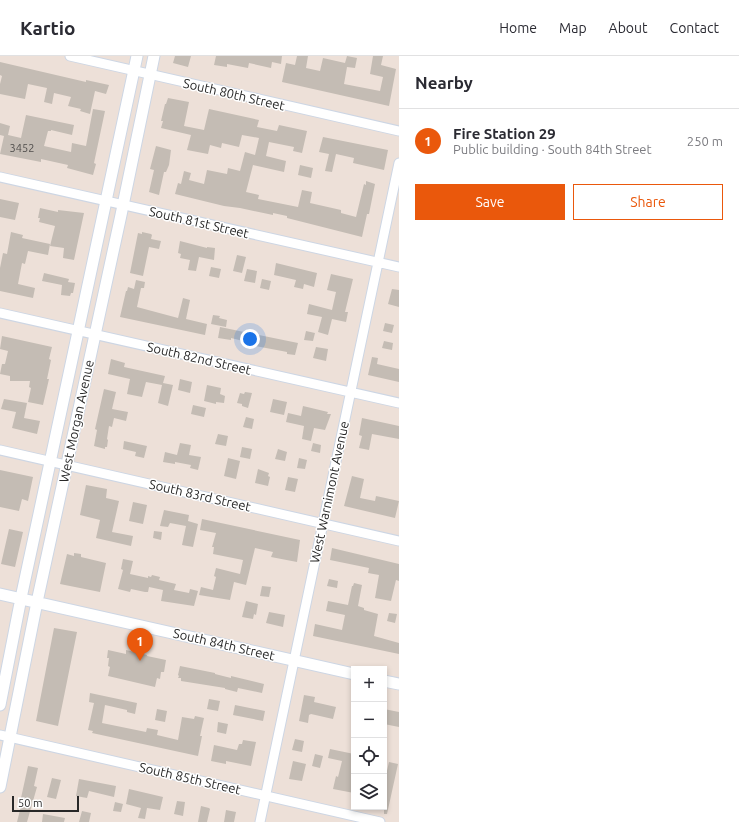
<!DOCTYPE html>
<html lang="en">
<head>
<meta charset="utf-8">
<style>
	body { margin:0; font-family:Ubuntu,sans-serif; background:#f2f2f3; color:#2b2b33 }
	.controls { position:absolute; right:12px; bottom:12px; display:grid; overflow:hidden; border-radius:0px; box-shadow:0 2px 6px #0003 }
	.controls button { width:36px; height:36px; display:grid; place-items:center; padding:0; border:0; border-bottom:1px solid #e1e1e2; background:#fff; color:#2b2b33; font:20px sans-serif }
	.scale { position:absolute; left:12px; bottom:10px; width:67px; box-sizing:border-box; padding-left:4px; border:2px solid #282828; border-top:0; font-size:11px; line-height:14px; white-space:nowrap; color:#282828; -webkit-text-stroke:3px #fff; paint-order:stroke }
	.you { position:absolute; left:250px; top:283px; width:14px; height:14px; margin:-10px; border:3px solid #fff; border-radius:50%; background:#1a73e8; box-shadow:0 0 0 6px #1a73e833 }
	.badge { display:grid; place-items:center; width:26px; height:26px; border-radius:50%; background:#ea580c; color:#fff; font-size:13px; font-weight:700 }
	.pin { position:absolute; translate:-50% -33px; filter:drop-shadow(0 1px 2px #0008) }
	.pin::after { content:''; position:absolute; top:21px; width:14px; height:12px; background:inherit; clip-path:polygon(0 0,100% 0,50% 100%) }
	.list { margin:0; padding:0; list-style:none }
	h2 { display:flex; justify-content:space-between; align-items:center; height:52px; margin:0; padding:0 16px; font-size:17px }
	h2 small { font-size:13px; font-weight:400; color:#7c7c81 }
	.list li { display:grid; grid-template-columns:26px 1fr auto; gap:12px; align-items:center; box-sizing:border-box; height:64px; padding:0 16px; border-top:1px solid #e1e1e2 }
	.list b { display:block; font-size:15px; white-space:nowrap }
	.list p { margin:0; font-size:13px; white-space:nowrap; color:#7c7c81 }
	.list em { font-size:13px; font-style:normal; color:#7c7c81 }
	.actions { display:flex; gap:8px; padding:12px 16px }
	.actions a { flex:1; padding:9px 0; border:1px solid #ea580c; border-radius:0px; text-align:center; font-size:14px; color:#ea580c }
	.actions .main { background:#ea580c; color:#fff }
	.icon { flex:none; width:22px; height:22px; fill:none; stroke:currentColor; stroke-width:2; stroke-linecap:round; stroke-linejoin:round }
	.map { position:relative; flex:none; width:399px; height:766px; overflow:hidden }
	header { display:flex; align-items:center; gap:24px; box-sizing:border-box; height:56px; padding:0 20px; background:#fff; border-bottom:1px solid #e1e1e2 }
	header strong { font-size:19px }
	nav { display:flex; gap:22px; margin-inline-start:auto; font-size:14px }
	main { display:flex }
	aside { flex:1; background:#fff }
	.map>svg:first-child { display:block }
	.building { fill:#c4bcb4 }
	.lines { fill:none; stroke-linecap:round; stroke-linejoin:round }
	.minor-casing { stroke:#cdd6e4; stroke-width:11 }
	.tertiary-casing { stroke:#cdd6e4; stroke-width:13 }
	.minor { stroke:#fff; stroke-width:9 }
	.tertiary { stroke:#fff; stroke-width:11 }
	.labels { text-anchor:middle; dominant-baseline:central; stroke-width:3; stroke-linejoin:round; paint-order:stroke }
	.number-label { font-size:11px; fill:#4f4d4b }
	.street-label { font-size:13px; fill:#282828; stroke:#fff }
</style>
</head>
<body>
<header>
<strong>Kartio</strong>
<nav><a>Home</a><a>Map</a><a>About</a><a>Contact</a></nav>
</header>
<main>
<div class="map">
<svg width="399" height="766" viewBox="0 0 399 766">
	<rect width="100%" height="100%" fill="#ede0d8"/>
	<!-- building -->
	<path class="building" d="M175,0H191L188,11L173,7Z
		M216,0H282L281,8L272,6L271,12L249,7L248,12L227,8V11L214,9Z
		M297,0H308L306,12L320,15L323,2L345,7L347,0L357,2L355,12L347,11L344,28L380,35L383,21L370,18L373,0H383L381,9L396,13L389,50L282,26L286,7L295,9Z
		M0,6L86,26V24L109,29L106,38L95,35L90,58L80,55L81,53L68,50L71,41L54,37L52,48L44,46L47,32L28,28L25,43L0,38V28L2,20L0,19Z
		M168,42L189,46L184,70L204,74L209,53L259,64L257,71L277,75L279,69L307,75L302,97L293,95L294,91L269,86L266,100L286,105L284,116L253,109L246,136L259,139L258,143L298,151L302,134L312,136L310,147L341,154V157L356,161L364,128L366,129V125L375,128L369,158H367L362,181L287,162V160L273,157V159L240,152L224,150L175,138L178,127L181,128L184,115L191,117L189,124L204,128L207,114L227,118L228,112L240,115L245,96L255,99L259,82L242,79L239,91L222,87L221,92L210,89L208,98L187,94L191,79L161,72L163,65H161L165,48H166Z
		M93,53L105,55L94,107L96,108L93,119L67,112L68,109L41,103V106L0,98L4,80L0,79V67L10,70L8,79L21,82L26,59L74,69L72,79L51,74V75H48L44,90L71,96L72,87L86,90Z
		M323,81L388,94L384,114L353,107L354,102L336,98L332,116L325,115L329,98L319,96Z
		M156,90L171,94L169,109L166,116H164L159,139L149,136L154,114L150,113Z
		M300,109L313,112L311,122L298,119Z
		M0,143L19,147L15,164L0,161Z
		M40,152L58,156V154L84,157L74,204L63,202L64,192L50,190L55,170L39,166L40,162H38Z
		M11,176L23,179L22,182L50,188L48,199L28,195L25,208L22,207L18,228L35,232L33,242L0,235V212L3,197L7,198Z
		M142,176L151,178L152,179L151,183L161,185L159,193L149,191L143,220L130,217L138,177L142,178Z
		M180,185L207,192V191L215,192L214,204L199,201L196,215L188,214L190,204L180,202L181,198L178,197Z
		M237,199L246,201L242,217L233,215Z
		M276,207L317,217L314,231L304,228L303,233L294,231L296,224L274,219Z
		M211,211L221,213L219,222L209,220Z
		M247,213L257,215L255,227L244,225Z
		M44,217L69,223L68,226L75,227L73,237H71L70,240L61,239L62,229L42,225Z
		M331,218L353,223L345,256H348L346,266L332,263L328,279L318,276L322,261L307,258L309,248L332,254L336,236L327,234Z
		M262,223L271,225L269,234L260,232Z
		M136,224L145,226L144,232H141L137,251L178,262L183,242L190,244L186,263L207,268L205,279L120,261L126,235H127L128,231L134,233Z
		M392,233L399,234V251L388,248Z
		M213,259L220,260L219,262L227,264L226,271L211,268Z
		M385,267L394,269L392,277L383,275Z
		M220,271L298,287L295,299L287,298V296L282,295L250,289L251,287L231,282V284L218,282Z
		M306,275L315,277L313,285L304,284Z
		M2,280L52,291L49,303L51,304L47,323H49L43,349L28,346L31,332L29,331L30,325H10V320L0,318L2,308H5L8,295L0,293Z
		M384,285L393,287L392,294L382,292Z
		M316,291L328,293L326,305L313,302Z
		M372,301L378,302L377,308L399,313V326L368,319Z
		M111,303L125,307L124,311L165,320L163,327L173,329L168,350L158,347L162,329L146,326L142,341L127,338L130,323L108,318Z
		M180,323L192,326L190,337L178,334Z
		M207,329L221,332L220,338L225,340L224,347L216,346V348L204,345Z
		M104,333L116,336L112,353L128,356L126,365L114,362L112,371L109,370L107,383L108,384L107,391H105V393L94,390L97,374L95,373Z
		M245,336L252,337L248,352L242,350V348L237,347L240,337L244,338Z
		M4,343L27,347L24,362L40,365L37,378L12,372L16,356L1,353Z
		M273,343L287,346L284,359L270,356Z
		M193,349L206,352L204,361L191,358Z
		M303,350L328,356L327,358H331L325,374L314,372L311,385L302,383L304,370L286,366L288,357L301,360Z
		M246,361L254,363L252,373L243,371Z
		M362,362L399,370V383L372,378L369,394L359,392L362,380L359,379Z
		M218,378L228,380L226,390L215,388Z
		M124,385L147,390L144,402L135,400L136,396L123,393Z
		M180,387L191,389L189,399L201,401L198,414L190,412L191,409L175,406V408L163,406L165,396L177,399Z
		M313,387L321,389L320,397L311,395Z
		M242,391L252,393L250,403L240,401Z
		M278,393L287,396L285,405L275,403Z
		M228,402L240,405L236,423L224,420Z
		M299,402L307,404L305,413L297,412Z
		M258,413L269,417L268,420L270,421L268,430L255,427Z
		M0,414L33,421L28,445L22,443L19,455L0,451Z
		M352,420L364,423L360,442L375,445L376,440L399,445L395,462L344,450Z
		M288,421L298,423L295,436L285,434Z
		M86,429L107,433L106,442L119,445L112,476L133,480L131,490L96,482L100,464L80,459Z
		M133,446L147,449L143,468L129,465Z
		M164,454L189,459L188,465L198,468L193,491L182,489L186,470L170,467L168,471L160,470Z
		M202,463L300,484L297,506L271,501L273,496L255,492L246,529L234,526L230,544L199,539L201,531L213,534L216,521L214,520L216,512L240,518L243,504L213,498L214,491H212L216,477L200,474Z
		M9,473L23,476L15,511L1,508Z
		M154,475L162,476L161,484L153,482Z
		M332,492L399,508V525L396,524L391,545L375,542L379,519L368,517L369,512L330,504Z
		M74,497L81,498V501L106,507L100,536L60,528L67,498L74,500Z
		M123,503L133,505L130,518L148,522V520L151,521L152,519L160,521L159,524L176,528L174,534L189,537L190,533L198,535L194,550L161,545L163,534L149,531L148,536H145L131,533L130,536L118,533L123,514L121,513Z
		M329,523L338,525L337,532L327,530Z
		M354,527L362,529L358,550L364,552V554L378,558L374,580L399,587V598L313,580L315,568L342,574L345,559L326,555L328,545L348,549L352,530H353Z
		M262,530L271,531L269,541L260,540Z
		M246,545L258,548L256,559L254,558L253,563L242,561Z
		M269,556L285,559L283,571L266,567Z
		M389,557L397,558L395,567L387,565Z
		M54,572L77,576L58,670L36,665Z
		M108,594L126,598V594L147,599V600L166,604L164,616H161L160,623L157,622L155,631L108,620L110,611L108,610L109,602H107Z
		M180,610L215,617V618L231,622V620L264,628L262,637L238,632L237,636L225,633V632L181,625V622H178L179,620L178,619Z
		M90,637L137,647L135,658L127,656V654L105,649L102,667L146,676L147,672L158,674L157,679L178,684L182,661L194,663L195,660L204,662L200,680H202L198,700L92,677L93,675L88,674L94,647L89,646Z
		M304,639L315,641L314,646L336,651L333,663L311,658L309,659L308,667L299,665Z
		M209,643L220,645L218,655L207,653Z
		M235,649L265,655L263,665L233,659Z
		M157,653L167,655L165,666L155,664Z
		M384,653L399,656V671L384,668Z
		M218,666L228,668L226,678L217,676Z
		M295,683L304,685L302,696L292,694Z
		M243,684L256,686L251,710L226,705V708L211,705L214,689L237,694L239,688H242Z
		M330,693L354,698V737L333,733L336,720L338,721L342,705L328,702Z
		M315,698L323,700L320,712L312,710Z
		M293,705L306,708L302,725L289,723Z
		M389,706L398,708L387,758H384V728Z
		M28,710L38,712L34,730L37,731L27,766H17L23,742H21Z
		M52,722L61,724L56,743L47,741Z
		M79,723L116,730L114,741L89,735L87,742L76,740Z
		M129,733L163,741L160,754L147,752L145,763L138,762L141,752L126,748Z
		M177,745L185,746L183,760L174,758Z
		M115,746L123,748L121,756L113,755Z
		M201,750L209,752L210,753L207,766H198Z
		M226,754L236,756L234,766H224Z
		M82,755L91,757L89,766H79Z
		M43,758L65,762L64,766H42Z"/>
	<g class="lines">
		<defs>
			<path id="minor" d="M70,0L399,75
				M0,121L399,211
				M0,257L399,347
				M0,394L399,485
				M0,679L380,766
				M260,766L399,107"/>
			<path id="tertiary" d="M0,538L354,618
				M384,625L399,628
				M0,649L21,542L137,0
				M0,731L37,546L121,159L154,0"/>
		</defs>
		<!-- minor casing -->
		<use href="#minor" class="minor-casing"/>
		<!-- tertiary casing -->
		<use href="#tertiary" class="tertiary-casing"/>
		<!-- minor -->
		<use href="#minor" class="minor"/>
		<!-- tertiary -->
		<use href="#tertiary" class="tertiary"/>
	</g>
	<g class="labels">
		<!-- number labels -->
		<g class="number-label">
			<text x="22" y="92">3452</text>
		</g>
		<!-- street labels -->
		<g class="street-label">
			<text transform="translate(234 38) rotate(13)">South 80th Street</text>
			<text transform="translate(199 166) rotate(13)">South 81st Street</text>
			<text transform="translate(199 302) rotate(13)">South 82nd Street</text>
			<text transform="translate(76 365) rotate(-78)">West Morgan Avenue</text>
			<text transform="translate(329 436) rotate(-78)">West Warnimont Avenue</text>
			<text transform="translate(200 439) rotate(13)">South 83rd Street</text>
			<text transform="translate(224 588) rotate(13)">South 84th Street</text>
			<text transform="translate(190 722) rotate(13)">South 85th Street</text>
		</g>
	</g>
</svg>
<div class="controls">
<button>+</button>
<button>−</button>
<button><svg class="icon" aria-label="locate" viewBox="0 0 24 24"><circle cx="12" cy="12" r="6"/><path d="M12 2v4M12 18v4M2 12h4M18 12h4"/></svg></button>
<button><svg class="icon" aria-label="layers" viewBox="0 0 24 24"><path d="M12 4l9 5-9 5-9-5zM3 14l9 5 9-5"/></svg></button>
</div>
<div class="scale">50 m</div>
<div class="you"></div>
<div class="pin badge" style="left:140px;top:605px">1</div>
</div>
<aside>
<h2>Nearby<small></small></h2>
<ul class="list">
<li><span class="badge">1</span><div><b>Fire Station 29</b><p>Public building · South 84th Street</p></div><em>250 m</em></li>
</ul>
<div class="actions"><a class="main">Save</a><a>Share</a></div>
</aside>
</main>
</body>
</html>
